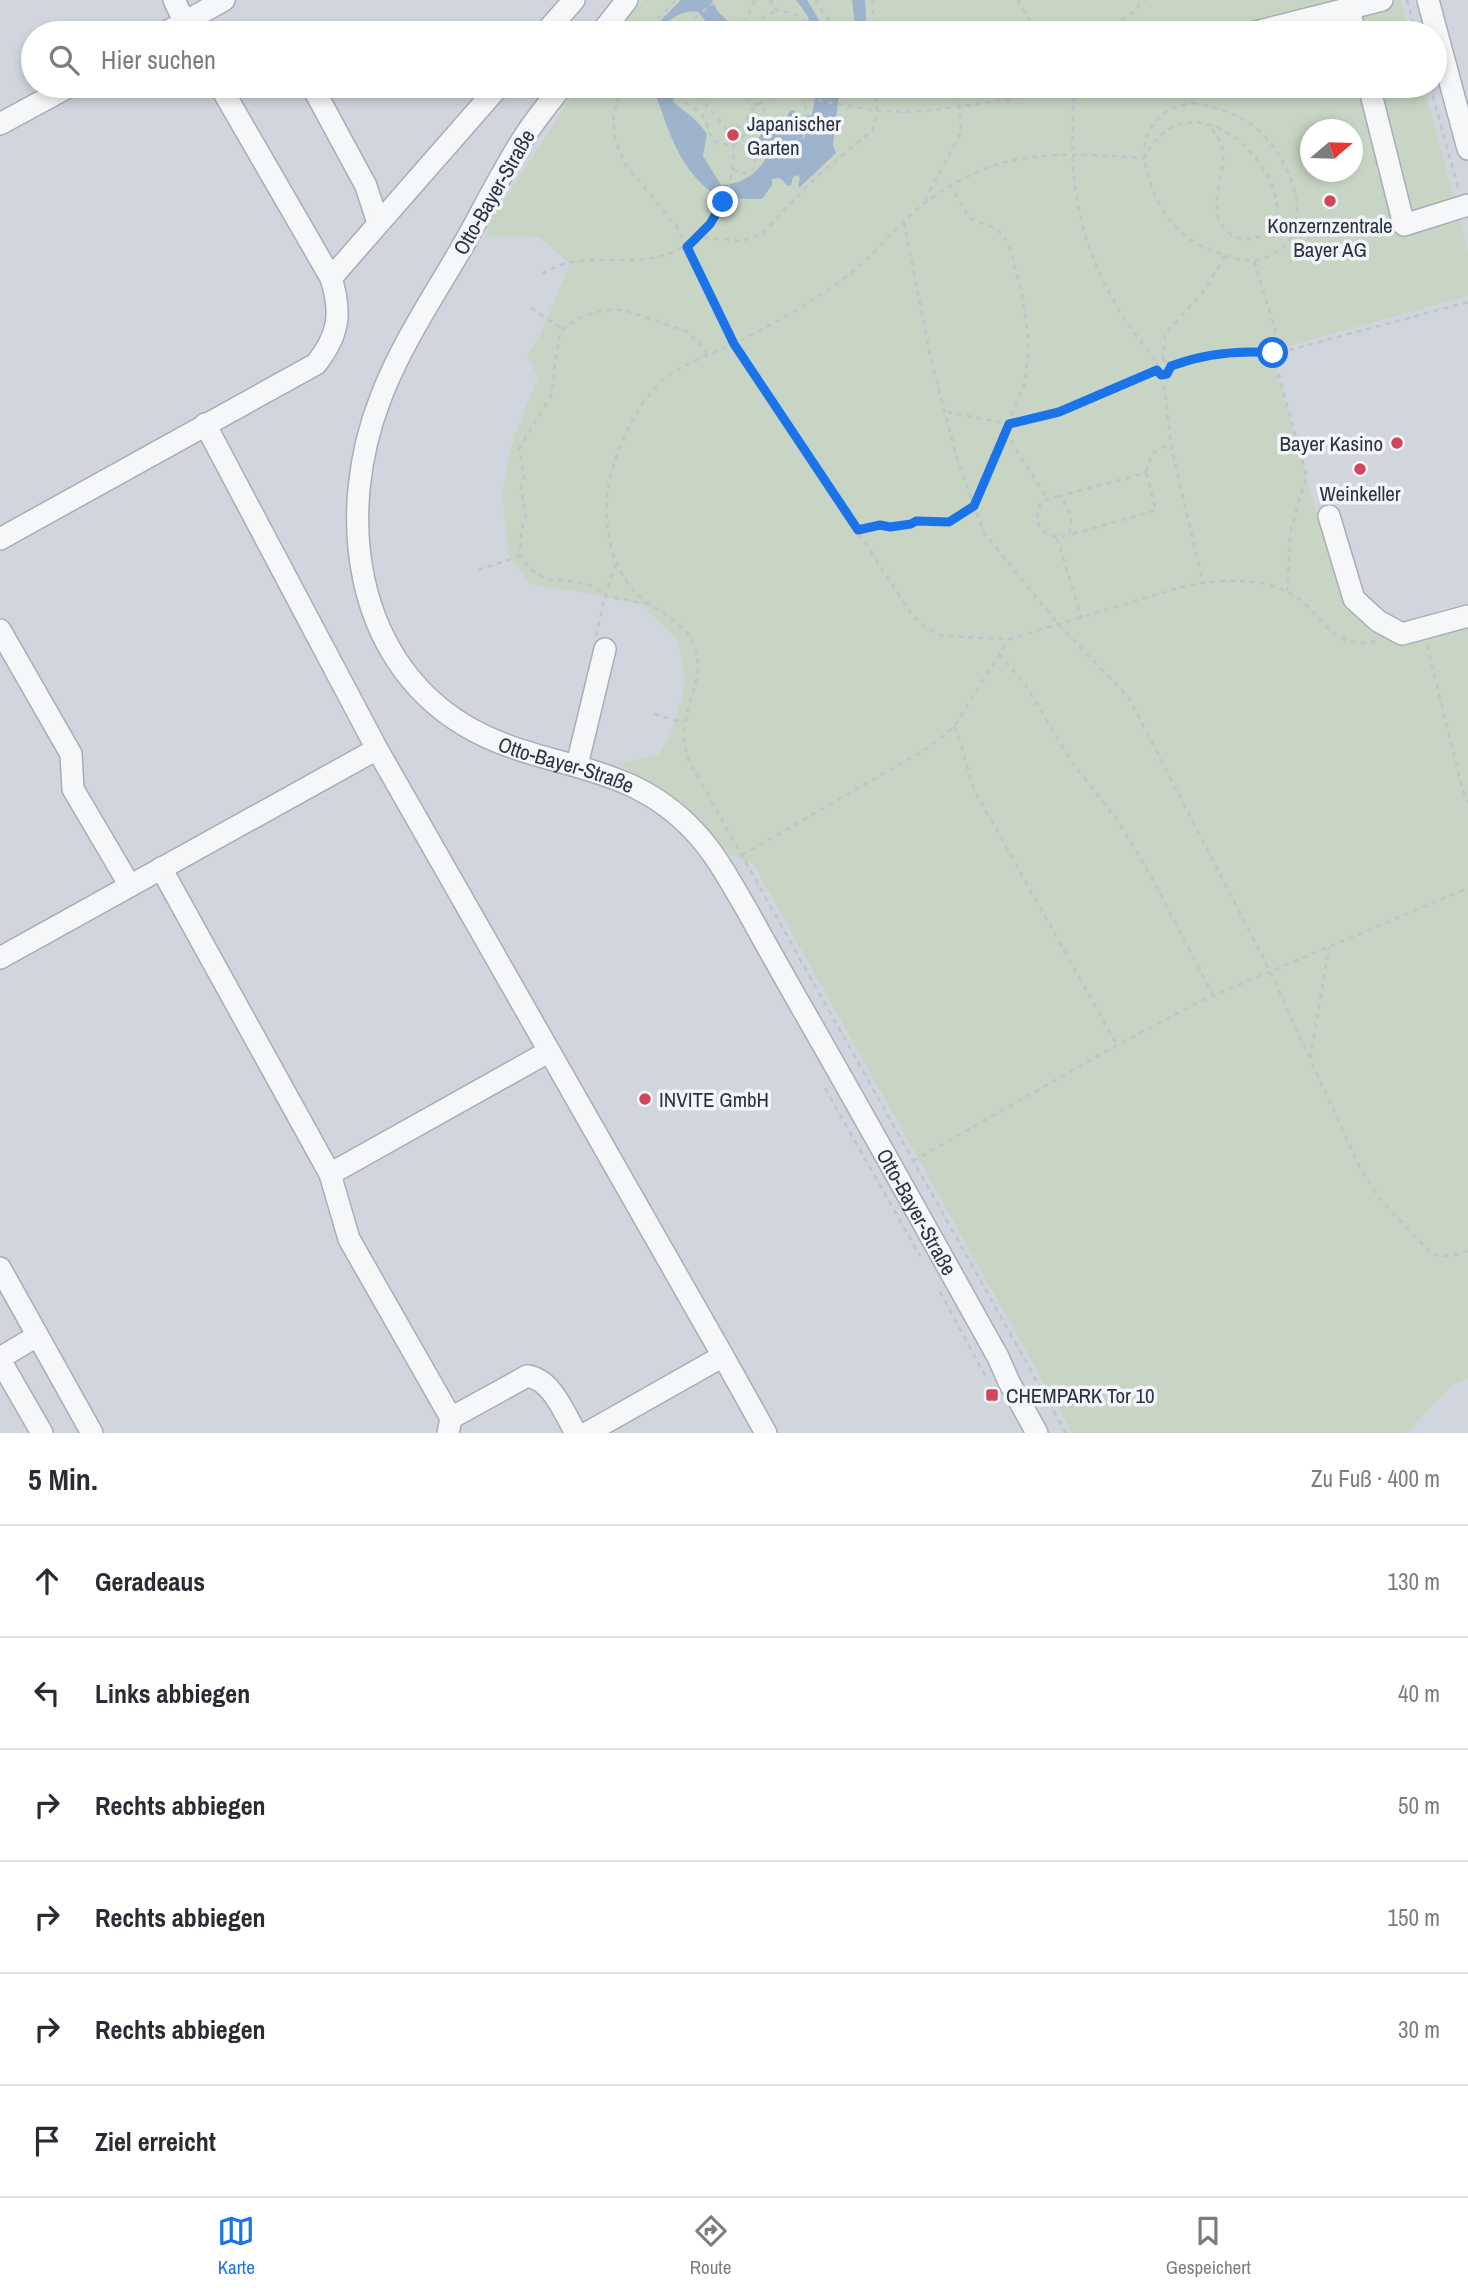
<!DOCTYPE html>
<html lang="de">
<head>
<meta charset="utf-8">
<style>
	body { margin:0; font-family:"Archivo Narrow",sans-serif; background:#f2f2f3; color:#2b2b33 }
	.compass { position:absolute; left:1300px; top:119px; width:63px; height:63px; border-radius:50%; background:#fff; box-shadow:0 4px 10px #0003; rotate:71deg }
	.stop { position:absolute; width:21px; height:21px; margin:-16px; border:5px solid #1a73e8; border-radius:50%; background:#fff }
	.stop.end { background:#1a73e8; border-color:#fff; box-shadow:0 2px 7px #0008 }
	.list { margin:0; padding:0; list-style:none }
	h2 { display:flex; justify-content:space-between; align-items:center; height:91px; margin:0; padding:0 28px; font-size:30px }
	h2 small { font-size:23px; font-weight:400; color:#7c7c81 }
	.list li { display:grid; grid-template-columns:46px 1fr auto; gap:21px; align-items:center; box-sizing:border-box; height:112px; padding:0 28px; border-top:2px solid #e1e1e2 }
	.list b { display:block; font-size:26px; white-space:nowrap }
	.list em { font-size:23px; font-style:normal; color:#7c7c81 }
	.icon { flex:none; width:38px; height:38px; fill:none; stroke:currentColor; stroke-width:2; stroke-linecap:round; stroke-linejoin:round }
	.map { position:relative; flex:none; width:1468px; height:1433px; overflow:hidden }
	.search { position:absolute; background:#fff; box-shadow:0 4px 10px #0003; left:21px; right:21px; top:21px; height:77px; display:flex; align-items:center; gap:18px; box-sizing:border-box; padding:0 24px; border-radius:38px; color:#7c7c81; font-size:26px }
	.sheet { height:763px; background:#fff }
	nav { display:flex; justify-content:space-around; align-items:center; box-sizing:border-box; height:98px; border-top:2px solid #e1e1e2; background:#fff; font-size:19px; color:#7c7c81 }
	nav a { display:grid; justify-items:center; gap:4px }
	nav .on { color:#1a73e8 }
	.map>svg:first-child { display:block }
	.built { fill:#d1d5dd; fill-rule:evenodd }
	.green { fill:#c8d5c4; fill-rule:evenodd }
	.water { fill:#9db4cc }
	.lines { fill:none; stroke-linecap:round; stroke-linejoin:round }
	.minor-casing { stroke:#a8adb6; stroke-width:24 }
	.path { stroke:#c1c4ca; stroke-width:2.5; stroke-dasharray:5 5; stroke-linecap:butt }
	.minor { stroke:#f6f7f9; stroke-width:21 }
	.route { stroke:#1a73e8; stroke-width:9 }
	.poi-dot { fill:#d1465b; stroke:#f3f5f8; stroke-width:2.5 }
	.labels { text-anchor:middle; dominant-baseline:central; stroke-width:7; stroke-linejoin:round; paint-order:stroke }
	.poi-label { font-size:21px; fill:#2a3344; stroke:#f3f5f8; text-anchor:start }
	.street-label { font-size:21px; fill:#2a3344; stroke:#f3f5f8 }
</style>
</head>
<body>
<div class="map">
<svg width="1468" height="1433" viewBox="0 0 1468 1433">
	<rect width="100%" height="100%" fill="#e3e6eb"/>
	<!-- built -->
	<path class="built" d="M0,0H1468V1433H0ZM33,33H1435V86H33ZM1310,130H1352V172H1310Z"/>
	<!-- green -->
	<path class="green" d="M643,0H1401L1410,33H617Z
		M579,86H1424L1468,252V296L1271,351L1339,593L1359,620L1397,645L1468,625V1378L1452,1385L1406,1433H1072L754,865L730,855L699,820L668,793L618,764L659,754L673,730L685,684L678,641L642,605L605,596L529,584L508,554L502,492L513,439L538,377L527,355L541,333L570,264L540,237L487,236L489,223ZM1310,130H1352V172H1310Z"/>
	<!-- water -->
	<path class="water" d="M681,0H712L718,12L728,21L721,33H710L709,25L698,12C684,10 675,16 664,25L665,33H654L660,21Z
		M796,0H807L827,33H814L807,15Z
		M852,0H865L867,33H846L855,27Z
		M653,86H675L673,102C688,114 695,117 707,134L703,156L721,185C742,184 756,175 767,157L757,145C760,128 766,133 780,128L790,111L793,110L803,117L812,115L817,86H854V88L851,93H839L833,145L836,153L800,187H798L800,178L798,175L793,177L791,185L788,186L780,178L772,179V185L762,199C746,199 723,200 709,190C678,167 665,121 653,86Z"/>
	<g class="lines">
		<defs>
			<g id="minor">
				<path d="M174,0L190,33"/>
				<path d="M1428,0L1468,149"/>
				<path d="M1349,9L1355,33"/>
				<path d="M165,33L224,0"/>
				<path d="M545,33L574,0"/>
				<path d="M601,33L627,0"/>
				<path d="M1252,33L1382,0"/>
				<path d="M312,86L366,186L378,223"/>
				<path id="s1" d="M562,86C549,103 535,120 524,137C501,173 482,212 461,249C433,297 401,345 381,397C336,511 352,657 464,725C542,772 625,757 694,831C716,854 731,883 747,910C764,941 781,971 798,1001C866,1119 932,1239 998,1357L1009,1382L1037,1433"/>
				<path d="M1369,86L1404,225L1468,205"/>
				<path d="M0,124L70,86"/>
				<path d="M331,278L499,86"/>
				<path d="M205,424L377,749L723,1356"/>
				<path d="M1329,516L1354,599L1378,621L1402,634L1468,616"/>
				<path d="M0,539L316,364C339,335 342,313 331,278L220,86"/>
				<path d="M0,630L71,754L73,789L130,886"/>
				<path d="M577,765L605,649"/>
				<path d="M161,868L330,1174L349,1239L451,1418"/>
				<path d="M0,958L377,749"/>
				<path d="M330,1174L548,1052"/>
				<path d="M0,1268L92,1433"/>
				<path d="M0,1358L37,1336"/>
				<path d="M0,1360L42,1433"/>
				<path d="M448,1433L451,1418L527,1376C552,1379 564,1413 576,1433"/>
				<path d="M587,1433L723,1356L766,1433"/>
			</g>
		</defs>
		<!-- minor casing -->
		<use href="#minor" class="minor-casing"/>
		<!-- path -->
		<path class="path" d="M770,0L777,11C793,11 807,18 813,33
			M815,0L837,33
			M872,0L874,33
			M1018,0L1037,33
			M1407,0L1416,33
			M644,33L676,0
			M683,33L685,26L717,0
			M745,33V21L755,0
			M747,33L764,17L777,11
			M1094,33L1129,16L1145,0
			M620,86L613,121L615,140L625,164L676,226L734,344L911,613L922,625L942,636L1009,639L1185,586C1217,580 1257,577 1286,591C1322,608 1327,651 1376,641
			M679,86L677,95C684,103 692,106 700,113C716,129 701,146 733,144C735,168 728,195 717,216C712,224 703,229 698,237
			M695,86C702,108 725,118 733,144C748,140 743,128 748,116C755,101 778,96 790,86
			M782,86L794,96L877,111L876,86
			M1074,86C1073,116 1071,148 1074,178C1081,248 1112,310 1158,363
			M1430,86L1459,191
			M1193,103C1216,107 1237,113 1256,128C1290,155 1323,235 1267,257C1252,264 1236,260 1221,254C1205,248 1188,241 1176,227C1141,188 1122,113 1193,103Z
			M727,129L737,126L749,129L767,119L764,109C755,101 743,101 744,86
			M756,154C800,147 813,147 804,98
			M733,169L741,174L754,169L756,154L744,138
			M925,200L961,132L958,86
			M904,222L930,355L957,459L984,533L1059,625L1129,698L1270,971L1360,1168L1379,1198L1433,1255L1450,1256L1468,1251
			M1254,261L1282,352
			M542,274C592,242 643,281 698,237L742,241L763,233L815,178L873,130L877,111L913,112L958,107L1027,96L1047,86
			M531,308L563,329
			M1273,354L1307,477L1299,500L1290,535L1287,592
			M1163,360L1165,334L1204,291L1225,256
			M1156 368a7 7 0 1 1 14 0a7 7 0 1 1-14 0Z
			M1171,366L1212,354L1246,351L1282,352L1468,302
			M1163,375L1171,445L1203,583
			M947,412L1009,424L1059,412L1157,370
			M1005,432L1048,500
			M1146,472C1151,456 1153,448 1171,445
			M1146,473L1156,510L1069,535C1073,518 1070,509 1059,496Z
			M1059,496L1042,501C1029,523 1044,542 1068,535
			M858,530L880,525L890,527L911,524L916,521L949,522L973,506L1025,383L1029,341L1022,295L1011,251L1006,239L996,228L975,221L969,217L951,187
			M1057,538L1082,619
			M616,564L605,596L592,586L570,581L547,580L532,570L520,556L521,534L526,515L521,489L524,475L519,449L551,396L559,338L563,329L577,319L593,313L615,309L627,311L686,331L704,348L707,356
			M478,570L520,556
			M596,636L605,596L647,604
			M1427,645L1462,787L1468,803
			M999,654L1025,684L1071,761L1118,821L1151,876L1213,995
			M654,714L684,723
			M954,727C964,747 966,771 976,793L1117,1045
			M742,855L928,748L954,727L1009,639
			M1310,1058L1329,948
			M825,1088L920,1256
			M913,1161L1117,1045L1203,1000L1468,888
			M940,1292L987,1379
			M1066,1433L690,763C670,715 710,685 694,645C686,625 669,617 652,606C612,579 601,529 609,483C616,450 634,409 658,385C680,363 710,356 737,342C782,320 824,296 862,264C877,251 889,236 903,222C926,199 956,180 987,168C1038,149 1091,155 1144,158C1199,54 1322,207 1260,236C1250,240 1239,241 1230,234C1201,212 1229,174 1222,147C1220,138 1214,132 1208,125"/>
		<!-- minor -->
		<use href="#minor" class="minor"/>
	</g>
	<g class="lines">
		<!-- route -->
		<path class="route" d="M723,202L710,224L687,247L734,344L858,530L880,525L890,527L911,524L916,521L949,522L974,506L1009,424L1059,412L1157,370L1161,375L1167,374L1171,366C1204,354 1237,350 1273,353"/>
	</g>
	<!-- markers -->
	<g class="poi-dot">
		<circle cx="733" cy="135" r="7"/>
		<circle cx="1330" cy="201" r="7"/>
		<circle cx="1397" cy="443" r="7"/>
		<circle cx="1360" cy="469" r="7"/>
		<circle cx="645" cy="1099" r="7"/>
		<rect x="985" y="1388" width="14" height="14" rx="3.5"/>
	</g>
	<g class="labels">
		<!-- poi labels -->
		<g class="poi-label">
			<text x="747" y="123">Japanischer<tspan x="747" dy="24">Garten</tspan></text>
			<text x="1330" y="225" text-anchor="middle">Konzernzentrale<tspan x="1330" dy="24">Bayer AG</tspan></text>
			<text x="1383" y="443" text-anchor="end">Bayer Kasino</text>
			<text x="1360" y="493" text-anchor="middle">Weinkeller</text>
			<text x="659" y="1099">INVITE GmbH</text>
			<text x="1006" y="1395">CHEMPARK Tor 10</text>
		</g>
		<!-- street labels -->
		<g class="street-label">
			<text transform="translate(494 192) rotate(-60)">Otto-Bayer-Straße</text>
			<text stroke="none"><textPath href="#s1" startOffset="838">Otto-Bayer-Straße</textPath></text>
			<text stroke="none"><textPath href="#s1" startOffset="1426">Otto-Bayer-Straße</textPath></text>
		</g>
	</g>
</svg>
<svg class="compass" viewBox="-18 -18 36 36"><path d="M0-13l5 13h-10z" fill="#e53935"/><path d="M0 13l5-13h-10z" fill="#7c7c81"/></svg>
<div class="stop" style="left:1273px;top:353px"></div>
<div class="stop end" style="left:723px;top:202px"></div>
<div class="search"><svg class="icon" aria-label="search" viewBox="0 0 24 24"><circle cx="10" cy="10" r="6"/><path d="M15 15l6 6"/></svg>Hier suchen</div>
</div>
<section class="sheet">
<h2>5 Min.<small>Zu Fuß · 400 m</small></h2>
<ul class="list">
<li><svg class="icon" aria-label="ahead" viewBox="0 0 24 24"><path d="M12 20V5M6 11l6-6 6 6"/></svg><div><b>Geradeaus</b></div><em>130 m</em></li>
<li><svg class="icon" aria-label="left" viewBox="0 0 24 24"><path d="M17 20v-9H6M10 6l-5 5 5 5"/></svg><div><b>Links abbiegen</b></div><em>40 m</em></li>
<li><svg class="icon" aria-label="right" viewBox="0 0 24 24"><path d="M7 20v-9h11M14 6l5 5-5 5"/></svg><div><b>Rechts abbiegen</b></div><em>50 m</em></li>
<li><svg class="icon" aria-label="right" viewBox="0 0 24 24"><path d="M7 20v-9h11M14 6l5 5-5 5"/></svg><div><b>Rechts abbiegen</b></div><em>150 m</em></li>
<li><svg class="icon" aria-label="right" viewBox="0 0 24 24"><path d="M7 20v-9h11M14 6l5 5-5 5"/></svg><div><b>Rechts abbiegen</b></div><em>30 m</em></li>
<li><svg class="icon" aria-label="arrive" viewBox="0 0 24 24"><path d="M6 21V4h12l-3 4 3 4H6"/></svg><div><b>Ziel erreicht</b></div></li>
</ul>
</section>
<nav>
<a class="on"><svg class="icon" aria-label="map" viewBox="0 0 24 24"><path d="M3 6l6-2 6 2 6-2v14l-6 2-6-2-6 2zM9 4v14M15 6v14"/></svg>Karte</a>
<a><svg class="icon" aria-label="directions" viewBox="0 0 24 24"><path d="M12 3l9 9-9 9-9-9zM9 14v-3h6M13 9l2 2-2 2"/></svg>Route</a>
<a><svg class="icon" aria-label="saved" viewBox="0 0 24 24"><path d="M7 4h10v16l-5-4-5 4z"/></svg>Gespeichert</a>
</nav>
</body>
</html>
